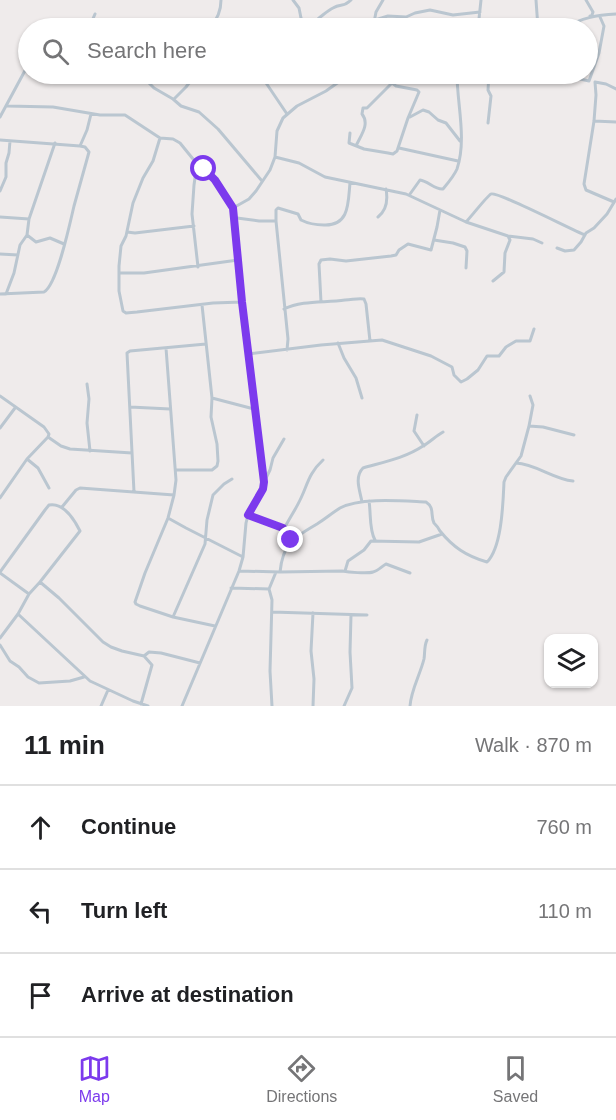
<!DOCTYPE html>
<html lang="en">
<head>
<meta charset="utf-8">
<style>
	body { margin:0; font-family:Helvetica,sans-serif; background:#f2f2f2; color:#202124 }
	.controls { position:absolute; right:18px; bottom:18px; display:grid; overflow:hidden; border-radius:12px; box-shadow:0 2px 4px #0004 }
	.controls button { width:54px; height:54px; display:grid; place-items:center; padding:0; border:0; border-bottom:2px solid #e0e0e0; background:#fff; color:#202124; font:30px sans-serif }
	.stop { position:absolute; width:18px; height:18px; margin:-14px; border:4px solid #7c3aed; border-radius:50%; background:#fff }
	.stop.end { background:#7c3aed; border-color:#fff; box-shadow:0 2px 6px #0008 }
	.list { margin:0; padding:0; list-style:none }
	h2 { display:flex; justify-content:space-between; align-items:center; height:78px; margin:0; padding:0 24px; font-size:26px }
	h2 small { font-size:20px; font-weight:400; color:#757577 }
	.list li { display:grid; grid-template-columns:39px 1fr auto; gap:18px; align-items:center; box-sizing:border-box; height:84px; padding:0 24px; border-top:2px solid #e0e0e0 }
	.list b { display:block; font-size:22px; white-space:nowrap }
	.list em { font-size:20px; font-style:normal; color:#757577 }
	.icon { flex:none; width:33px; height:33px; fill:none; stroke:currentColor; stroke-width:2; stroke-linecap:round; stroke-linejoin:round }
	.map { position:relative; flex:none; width:616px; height:706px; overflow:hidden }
	.search { position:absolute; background:#fff; box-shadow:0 2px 4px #0004; left:18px; right:18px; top:18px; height:66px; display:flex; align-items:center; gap:15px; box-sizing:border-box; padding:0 21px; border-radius:33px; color:#757577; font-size:22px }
	.sheet { height:330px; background:#fff }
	nav { display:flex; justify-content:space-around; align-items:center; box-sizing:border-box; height:84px; border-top:2px solid #e0e0e0; background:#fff; font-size:16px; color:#757577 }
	nav a { display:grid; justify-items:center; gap:3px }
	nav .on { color:#7c3aed }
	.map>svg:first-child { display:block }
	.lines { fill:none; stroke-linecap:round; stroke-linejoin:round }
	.minor { stroke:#bac6d0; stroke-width:3 }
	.route { stroke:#7c3aed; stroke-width:8 }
</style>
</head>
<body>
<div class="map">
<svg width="616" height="706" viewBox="0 0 616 706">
	<rect width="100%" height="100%" fill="#efebeb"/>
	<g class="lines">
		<!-- minor -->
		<path class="minor" d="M293,0L299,8L301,18L303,22L314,23L321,28
			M536,0L538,28
			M586,0L593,12L592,15L590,16
			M375,20L388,16L406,17L415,13L430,10L453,15L480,12
			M314,23C317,19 329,10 333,8C341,3 343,8 351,0
			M93,28L92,21L95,14
			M210,28C217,20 221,12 221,0
			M257,28H258
			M373,28L376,12L383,0
			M478,28L481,0
			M564,28C582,18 596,15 616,14
			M203,74L210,79L216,74
			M260,74L287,114
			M391,74L392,83
			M558,74L589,81
			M142,79L147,81L154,88L173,99L181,106L199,112L218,129L262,181
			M589,81L599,53L604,26L600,17
			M595,82L596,95L594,121L584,184L586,190L614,202
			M595,82L606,84L616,89
			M174,99L186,87L196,74
			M7,106L53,107L100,115H125L160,138L173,139L180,143L193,159L215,180L233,208L242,302L264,482L263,489L248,515L246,523L243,557L239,571L182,706
			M0,117L28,65
			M410,117L423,110L429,112L438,120L446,123L460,141
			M594,121L616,122
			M488,123L491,96L488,90L489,74
			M350,133L349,143L364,149L388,153L393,154L397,151L408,118L419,92L417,90L396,86L392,83
			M160,138L153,161L143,178L133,203L126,236L121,246L119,266V291L123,311L126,313L137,312L213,303L242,302
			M0,140L80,146L85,147L89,152C84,170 79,188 74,206C70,223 57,285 44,292L0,294
			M80,146L87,130L91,114
			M356,146C361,135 370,124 362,114L363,108H367L392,83
			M399,148L458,161
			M275,157L299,163L325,177L406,194L466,222L508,236L533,239L542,243
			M197,164L194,185L192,214L198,267
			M0,191L6,177V163L9,153L10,141
			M410,194L420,180C428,181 435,190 443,189C448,183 454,176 457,169C467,139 457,104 457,74
			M233,208L249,199L256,191L270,170L275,157L277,131L283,118L297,106L326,91L350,74
			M0,217L29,219
			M378,217C387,210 388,200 386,189
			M234,218H237L259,221H276
			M466,222C471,217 487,196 491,194C497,191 572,230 585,235
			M127,232L135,233L194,226
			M27,235L36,242L50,238L64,244
			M434,240L453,243L465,247L467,251L466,268
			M557,248L565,251L574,250L581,242L586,233L594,228L607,214L616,199
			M0,254L18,255
			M119,273H144L238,260
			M493,281L504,272L505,253L510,240L508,236
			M6,294L14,273L20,245L27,235L29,219L55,143
			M321,302L319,264L321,260L330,259L346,261L391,256L396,255L399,250L408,244L431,250L437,227L440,210
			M284,309C303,300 324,303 345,300C352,300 357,298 364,299L366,304L370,341
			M338,343L344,358L356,378L362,398
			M166,348L176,480L174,495L168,518L145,573L135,602L136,604L140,606L173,617L215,626
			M287,350L288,339L276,221V210L278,208L298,214L301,220C309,224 316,225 324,225C350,226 348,202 350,183
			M248,354L321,345L382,340L431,356L452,367L454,375L461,382L467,379L478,370L487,356H499L506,347L516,341H530L534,329
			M87,384L89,399L87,423L90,451
			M0,396L44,427L49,434L48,437L61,446L70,449L132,453
			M212,398L254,409
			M130,407L170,409
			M417,415L414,431L424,446
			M529,426L533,405L530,396
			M0,428L15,408
			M27,459L38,468L49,488
			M516,463C536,464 553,479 573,481
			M176,470H212L217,466L218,461L217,444L211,417L212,398L202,305
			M265,480L270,470L273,458L284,439
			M134,492L127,353L130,351L206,344
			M0,498L27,459L48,437
			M369,501C371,513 369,530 375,540
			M362,502C360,491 354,477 363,468C384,462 405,458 423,446C430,442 436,436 443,432
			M62,507L76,490L80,488L174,495
			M248,515L283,528L286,535L291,540
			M168,518L186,528L243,557
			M284,529C289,519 296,509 301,498C308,483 309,473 323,460
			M239,571L280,572L342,571C348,572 367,574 373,572C378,571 381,567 386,564L410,573
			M345,571L348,561L364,550L371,541L419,542L442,534
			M0,572L45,510L49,505C64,502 74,519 80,531L40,582L59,598L103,642L111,647L122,651L144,656L149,652L161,653L200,663
			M280,572C283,543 293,538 317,524C325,519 332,513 340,508C360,497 403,501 426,502C435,508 430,515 434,523C435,524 439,529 440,531C453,547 466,556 487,562C502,547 503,503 504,482L506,477L521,456L529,426L543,427L574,435
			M0,573L29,594L40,582
			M231,588L269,589L272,600L270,671L272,706
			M269,589L276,572
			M272,612L367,615
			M313,613L311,651L314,679L313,706
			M18,614L90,681L133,701L148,706
			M173,617L205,544L207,520L213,495L224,484L232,479
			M0,638L18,614L29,594
			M0,645L10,661L19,667L28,677L39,683L70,681L84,677
			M141,704L152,665L144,656
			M101,706L108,690
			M344,706L352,688L350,652L351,615
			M410,706C411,690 420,675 424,659C425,653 424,646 427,640"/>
	</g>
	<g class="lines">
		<!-- route -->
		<path class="route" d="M204,169L215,180L233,208L242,302L264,482L263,489L248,515L283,528L286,535L291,540"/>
	</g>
</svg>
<div class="controls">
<button><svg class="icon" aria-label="layers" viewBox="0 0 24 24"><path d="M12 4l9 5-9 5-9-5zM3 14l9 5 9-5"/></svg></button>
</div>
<div class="stop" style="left:204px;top:169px"></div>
<div class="stop end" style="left:291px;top:540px"></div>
<div class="search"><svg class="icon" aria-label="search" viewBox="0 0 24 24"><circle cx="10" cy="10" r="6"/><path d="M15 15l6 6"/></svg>Search here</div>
</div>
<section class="sheet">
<h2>11 min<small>Walk · 870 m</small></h2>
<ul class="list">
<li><svg class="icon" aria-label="ahead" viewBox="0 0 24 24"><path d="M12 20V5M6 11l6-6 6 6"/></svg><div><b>Continue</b></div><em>760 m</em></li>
<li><svg class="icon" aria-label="left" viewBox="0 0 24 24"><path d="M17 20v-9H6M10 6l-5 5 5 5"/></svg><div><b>Turn left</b></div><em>110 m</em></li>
<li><svg class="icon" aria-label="arrive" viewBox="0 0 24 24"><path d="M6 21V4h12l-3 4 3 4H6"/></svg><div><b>Arrive at destination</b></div></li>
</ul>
</section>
<nav>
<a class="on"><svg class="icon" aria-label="map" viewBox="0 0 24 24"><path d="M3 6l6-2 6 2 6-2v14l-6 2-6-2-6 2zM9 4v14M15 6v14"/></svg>Map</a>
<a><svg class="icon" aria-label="directions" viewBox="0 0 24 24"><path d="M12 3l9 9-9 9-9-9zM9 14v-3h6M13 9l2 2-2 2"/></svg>Directions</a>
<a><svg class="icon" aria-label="saved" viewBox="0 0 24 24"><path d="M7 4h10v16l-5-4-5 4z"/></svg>Saved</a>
</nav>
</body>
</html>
